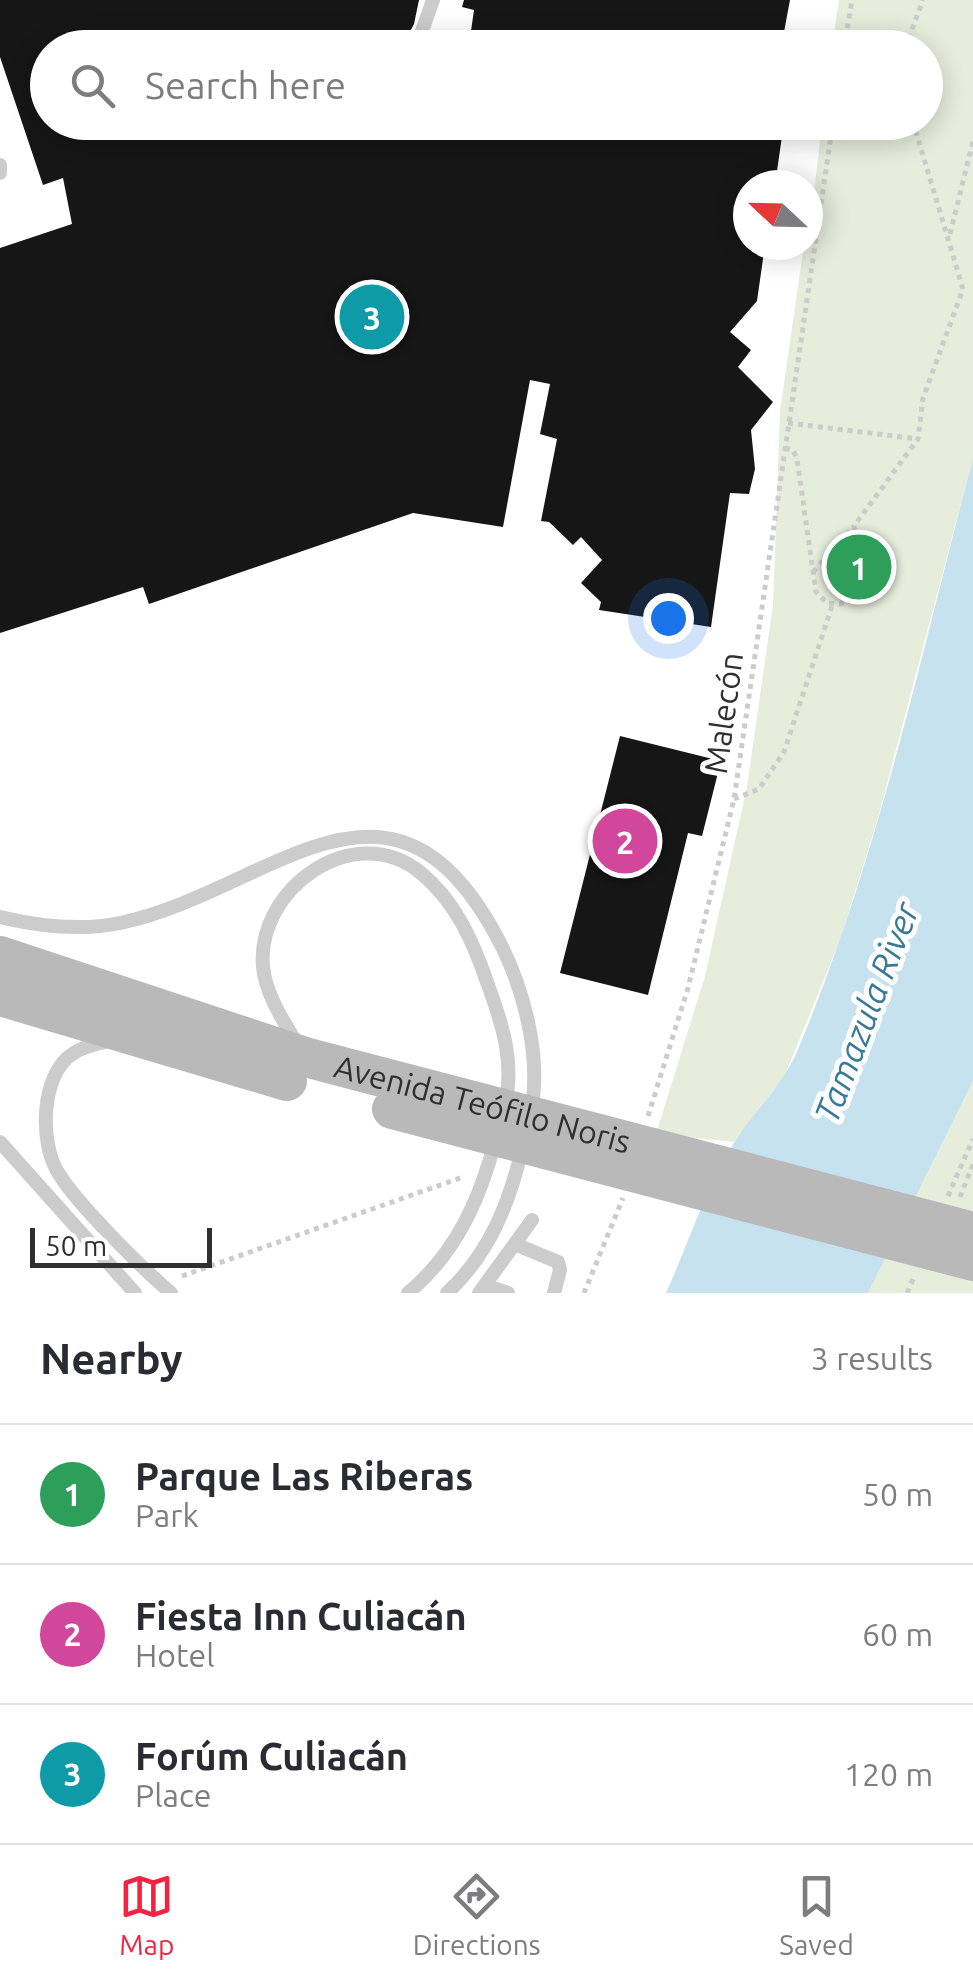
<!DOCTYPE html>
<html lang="en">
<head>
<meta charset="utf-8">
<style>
	body { margin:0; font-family:Ubuntu,sans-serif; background:#f7f7f7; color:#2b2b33 }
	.compass { position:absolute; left:733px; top:170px; width:90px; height:90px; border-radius:50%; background:#fff; box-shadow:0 5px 25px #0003; rotate:292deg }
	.scale { position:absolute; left:30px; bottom:25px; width:182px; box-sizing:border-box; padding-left:10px; border:5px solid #2f2f2f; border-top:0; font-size:28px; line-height:35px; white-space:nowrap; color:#2f2f2f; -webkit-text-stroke:8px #fff; paint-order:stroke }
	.you { position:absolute; left:668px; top:618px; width:35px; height:35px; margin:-25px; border:8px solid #fff; border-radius:50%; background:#1a73e8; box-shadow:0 0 0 15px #1a73e833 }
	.badge { display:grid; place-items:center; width:65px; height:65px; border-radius:50%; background:#f32342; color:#fff; font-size:32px; font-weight:700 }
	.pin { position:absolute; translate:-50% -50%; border:5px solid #fff; box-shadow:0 2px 10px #0006 }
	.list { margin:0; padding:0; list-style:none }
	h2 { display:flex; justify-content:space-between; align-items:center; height:130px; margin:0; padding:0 40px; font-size:42px }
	h2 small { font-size:32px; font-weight:400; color:#7c7c81 }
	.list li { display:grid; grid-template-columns:65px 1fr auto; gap:30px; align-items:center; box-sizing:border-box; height:140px; padding:0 40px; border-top:2px solid #e1e1e2 }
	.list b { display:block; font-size:38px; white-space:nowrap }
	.list p { margin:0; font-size:32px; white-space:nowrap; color:#7c7c81 }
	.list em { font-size:32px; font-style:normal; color:#7c7c81 }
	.icon { flex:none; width:55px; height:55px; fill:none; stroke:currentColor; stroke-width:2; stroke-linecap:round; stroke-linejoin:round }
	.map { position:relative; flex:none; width:973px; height:1293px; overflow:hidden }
	.search { position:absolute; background:#fff; box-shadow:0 5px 25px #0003; left:30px; right:30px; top:30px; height:110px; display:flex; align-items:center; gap:25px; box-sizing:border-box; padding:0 35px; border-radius:55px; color:#7c7c81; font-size:38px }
	.sheet { height:550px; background:#fff }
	nav { display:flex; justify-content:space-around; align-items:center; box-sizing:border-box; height:140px; border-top:2px solid #e1e1e2; background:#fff; font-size:28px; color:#7c7c81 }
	nav a { display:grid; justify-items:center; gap:5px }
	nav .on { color:#f32342 }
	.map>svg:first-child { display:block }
	.green { fill:#e6eddb }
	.water { fill:#c6e2ef }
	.building { fill:#161616 }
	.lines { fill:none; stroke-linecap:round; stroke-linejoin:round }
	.path { stroke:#ccc; stroke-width:5; stroke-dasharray:5 5; stroke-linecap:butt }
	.service { stroke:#ccc; stroke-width:14 }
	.secondary { stroke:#b9b9b9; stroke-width:40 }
	.labels { text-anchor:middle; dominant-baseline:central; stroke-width:10; stroke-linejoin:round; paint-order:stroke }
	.street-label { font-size:32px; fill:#2f2f2f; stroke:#fff }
	.water-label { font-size:35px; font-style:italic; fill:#367998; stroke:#fff }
</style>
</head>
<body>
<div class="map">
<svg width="973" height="1293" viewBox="0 0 973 1293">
	<rect width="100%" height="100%" fill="#fff"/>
	<!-- green -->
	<path class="green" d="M839,0H973V458L878,818L840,940L785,1075L734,1142L656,1134L705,976L747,787L773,605L780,411L804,245H808L822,123L926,122V48L832,47Z
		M973,1081V1293H868Z"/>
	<!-- water -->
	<path class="water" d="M973,458V1081L868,1293H666C688,1244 706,1187 735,1141C756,1109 784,1084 799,1047C878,858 921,655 973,458Z"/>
	<!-- building -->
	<path class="building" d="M0,0H419L414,24L401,48H48V122H784L775,185H748V245H765L757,301L730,332L751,350L738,367L773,402L751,430L755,469L749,494L730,493L711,627L599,610L601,602L581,583L602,560L581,537L573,545L549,522L541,521L557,439L540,434L550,384L530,380L503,527L413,513L149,604L143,587L0,633V248L72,224L63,178L43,185L0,57Z
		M464,0H790L781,48H460L471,31L474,10L462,7Z
		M620,736L721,761L702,836L688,833L648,995L560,973Z"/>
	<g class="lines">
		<!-- path -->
		<path class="path" d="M844,48L852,0
			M905,48L923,0
			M804,130L830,134
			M950,234L973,141
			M788,423L918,439
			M785,448L793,450L797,459L816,592L827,603L841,604C863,579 859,557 854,526L918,439L923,398L963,289L913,122
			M813,572L854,526
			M734,799L759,789L784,752L833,603
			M648,1116L688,988L734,799L833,122
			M948,1196L973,1139
			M960,1197L973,1164
			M182,1276L463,1177
			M584,1293L623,1198
			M907,1293L915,1275"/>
		<!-- service -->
		<path class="service" d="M416,48L433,0
			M0,165V173
			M0,917C38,926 82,931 120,923C271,891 391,737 498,939C524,988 543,1060 530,1115
			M111,1040C99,1044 84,1046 74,1053C40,1073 39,1144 59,1174C78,1205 142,1268 171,1293
			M297,1044C283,1020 266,995 263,967C256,889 354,818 421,873C455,901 473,941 487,982C502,1023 516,1064 504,1108
			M0,1142L135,1293
			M517,1245L558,1262L560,1270L554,1293
			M485,1285L508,1293
			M408,1293C457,1252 480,1199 496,1138
			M447,1293C490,1253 510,1202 523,1145
			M479,1293L532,1220"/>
		<!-- secondary -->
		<g class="secondary">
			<path id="s1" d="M0,956L305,1057L973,1232"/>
			<path d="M0,996L287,1081"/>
			<path d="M392,1109L973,1261"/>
		</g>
	</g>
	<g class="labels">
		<!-- street labels -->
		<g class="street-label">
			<text transform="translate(723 713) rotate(-82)">Malecón</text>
			<text stroke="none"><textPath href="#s1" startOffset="505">Avenida Teófilo Noris</textPath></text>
		</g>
		<!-- water labels -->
		<g class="water-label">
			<text transform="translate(866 1012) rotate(-69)">Tamazula River</text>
		</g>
	</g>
</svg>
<svg class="compass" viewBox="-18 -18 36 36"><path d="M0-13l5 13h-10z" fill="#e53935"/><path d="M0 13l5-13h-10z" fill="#7c7c81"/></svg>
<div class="scale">50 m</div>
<div class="you"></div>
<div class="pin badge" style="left:859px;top:567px;background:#2e9e5b">1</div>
<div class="pin badge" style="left:625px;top:841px;background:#d1479c">2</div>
<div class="pin badge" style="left:372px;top:317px;background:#0f9aa8">3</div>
<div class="search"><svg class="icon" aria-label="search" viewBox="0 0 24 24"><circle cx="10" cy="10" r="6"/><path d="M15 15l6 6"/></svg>Search here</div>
</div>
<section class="sheet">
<h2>Nearby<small>3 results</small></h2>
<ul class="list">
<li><span class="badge" style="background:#2e9e5b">1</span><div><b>Parque Las Riberas</b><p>Park</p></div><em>50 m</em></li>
<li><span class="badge" style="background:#d1479c">2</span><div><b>Fiesta Inn Culiacán</b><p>Hotel</p></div><em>60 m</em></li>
<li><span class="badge" style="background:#0f9aa8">3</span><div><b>Forúm Culiacán</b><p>Place</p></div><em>120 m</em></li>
</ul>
</section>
<nav>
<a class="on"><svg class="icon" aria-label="map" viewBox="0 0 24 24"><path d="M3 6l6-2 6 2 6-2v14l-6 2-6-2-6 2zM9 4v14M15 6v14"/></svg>Map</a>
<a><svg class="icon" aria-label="directions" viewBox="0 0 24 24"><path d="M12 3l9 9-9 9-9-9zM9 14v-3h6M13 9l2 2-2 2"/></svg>Directions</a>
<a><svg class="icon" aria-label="saved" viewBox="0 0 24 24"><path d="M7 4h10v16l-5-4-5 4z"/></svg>Saved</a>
</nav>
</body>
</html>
